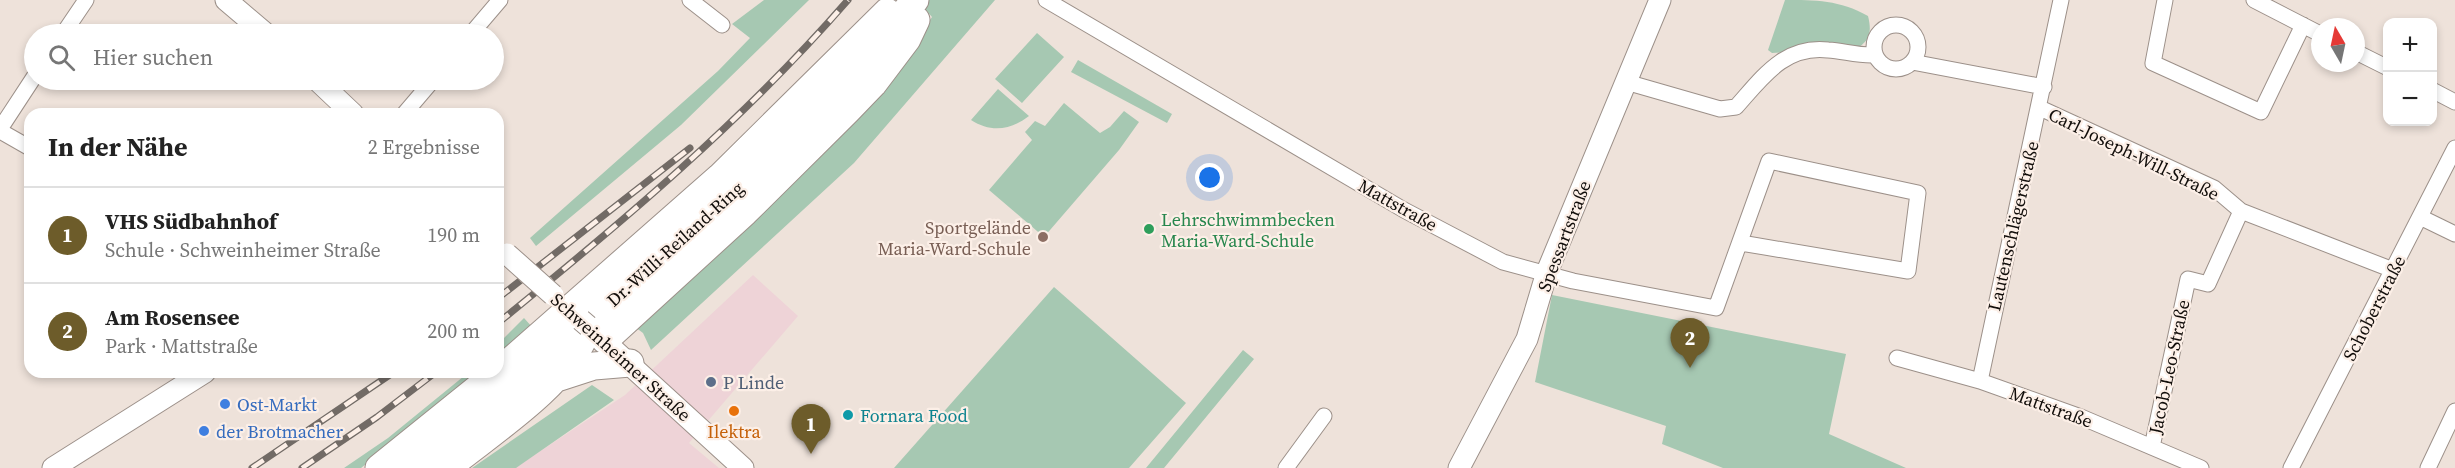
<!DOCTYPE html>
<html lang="de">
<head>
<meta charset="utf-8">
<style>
	body { margin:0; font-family:"Source Serif 4",serif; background:#f6f6f6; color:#222 }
	.controls { position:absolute; right:18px; top:18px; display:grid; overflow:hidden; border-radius:12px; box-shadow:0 3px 9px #0003 }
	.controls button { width:54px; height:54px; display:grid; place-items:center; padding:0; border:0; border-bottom:2px solid #e0e0e0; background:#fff; color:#222; font:30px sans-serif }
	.compass { position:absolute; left:2311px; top:18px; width:54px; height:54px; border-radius:50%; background:#fff; box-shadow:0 3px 9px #0003; rotate:351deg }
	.you { position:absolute; left:1210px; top:178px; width:21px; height:21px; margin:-15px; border:4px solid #fff; border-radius:50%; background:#1a73e8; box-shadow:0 0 0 9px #1a73e833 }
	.badge { display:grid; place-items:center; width:39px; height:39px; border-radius:50%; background:#6d5c2a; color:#fff; font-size:20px; font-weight:700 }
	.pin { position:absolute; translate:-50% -50px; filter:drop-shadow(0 2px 3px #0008) }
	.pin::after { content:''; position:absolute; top:32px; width:21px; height:18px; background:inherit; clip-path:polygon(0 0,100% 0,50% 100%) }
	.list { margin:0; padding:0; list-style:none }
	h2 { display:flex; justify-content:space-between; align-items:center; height:78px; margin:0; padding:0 24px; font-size:26px }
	h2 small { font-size:20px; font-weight:400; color:#767676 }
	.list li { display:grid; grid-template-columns:39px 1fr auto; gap:18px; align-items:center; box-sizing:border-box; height:96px; padding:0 24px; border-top:2px solid #e0e0e0 }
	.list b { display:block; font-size:22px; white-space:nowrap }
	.list p { margin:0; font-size:20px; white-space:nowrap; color:#767676 }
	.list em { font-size:20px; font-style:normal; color:#767676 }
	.icon { flex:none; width:33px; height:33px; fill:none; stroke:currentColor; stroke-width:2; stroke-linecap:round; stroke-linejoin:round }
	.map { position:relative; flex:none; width:2455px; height:468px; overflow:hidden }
	.search { position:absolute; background:#fff; box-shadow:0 3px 9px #0003; left:24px; top:24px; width:480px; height:66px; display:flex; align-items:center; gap:15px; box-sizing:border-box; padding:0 21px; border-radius:33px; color:#767676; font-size:22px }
	.panel { position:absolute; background:#fff; box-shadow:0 3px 9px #0003; left:24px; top:108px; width:480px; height:270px; border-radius:18px }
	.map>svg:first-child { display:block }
	.industrial { fill:#eed3d7 }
	.green { fill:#a6c8b2 }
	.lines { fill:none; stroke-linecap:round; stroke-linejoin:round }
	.street-casing { stroke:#9c9089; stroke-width:17 }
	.secondary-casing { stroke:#9c9089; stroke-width:23 }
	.highway-casing { stroke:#9c9089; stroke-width:29 }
	.street { stroke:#fff; stroke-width:15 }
	.secondary { stroke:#fff; stroke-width:21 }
	.highway { stroke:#fff; stroke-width:27 }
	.rail-casing { stroke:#726b66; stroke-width:7 }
	.rail { stroke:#fcefe7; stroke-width:4.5; stroke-dasharray:14; stroke-linecap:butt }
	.secondary-bridge-casing { stroke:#9c9089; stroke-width:23; stroke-linecap:butt }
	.secondary-bridge { stroke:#fff; stroke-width:21 }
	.leisure-dot { fill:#2e9e5b; stroke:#fcefe7; stroke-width:2 }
	.education-dot { fill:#8d6e63; stroke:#fcefe7; stroke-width:2 }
	.service-dot { fill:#5c6f8a; stroke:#fcefe7; stroke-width:2 }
	.shop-dot { fill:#3f7fe0; stroke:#fcefe7; stroke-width:2 }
	.food-dot { fill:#e8710a; stroke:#fcefe7; stroke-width:2 }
	.culture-dot { fill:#0f9aa8; stroke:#fcefe7; stroke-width:2 }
	.labels { text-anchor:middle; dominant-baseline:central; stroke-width:4.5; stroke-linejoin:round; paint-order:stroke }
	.street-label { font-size:18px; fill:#110d0a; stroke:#fcefe7 }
	.leisure-label { font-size:18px; fill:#27864d; stroke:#fcefe7; text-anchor:start }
	.education-label { font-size:18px; fill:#785e54; stroke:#fcefe7; text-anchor:end }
	.service-label { font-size:18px; fill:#4e5e75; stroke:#fcefe7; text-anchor:start }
	.shop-label { font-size:18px; fill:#366cbe; stroke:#fcefe7; text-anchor:start }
	.culture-label { font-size:18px; fill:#0d838f; stroke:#fcefe7; text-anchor:start }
	.food-label { font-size:18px; fill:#c56008; stroke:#fcefe7 }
</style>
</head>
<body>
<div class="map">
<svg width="2455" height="468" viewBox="0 0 2455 468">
	<rect width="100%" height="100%" fill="#eee2da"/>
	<!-- industrial -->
	<path class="industrial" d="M753,275L798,316L689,443L719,468H515L625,395Z"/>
	<!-- green -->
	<path class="green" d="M764,0H809L681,125L536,246L530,238L718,71L750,38L732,24Z
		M917,0H995L854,163L651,350L643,333L635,327L905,57L932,17Z
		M1785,0C1815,0 1840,0 1868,16C1872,32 1870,42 1855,49L1772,53L1768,50Z
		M1037,33L1064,57L1022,103L995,79Z
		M1078,60L1172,114L1167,123L1071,72Z
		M998,89L1029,116C1011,130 991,133 971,120Z
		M1064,103L1100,133L1110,127L1124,111L1139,122L1119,150L1044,237L989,190L1032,140L1025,132L1035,121L1045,126Z
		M1054,287L1186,403L1129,468H894Z
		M1552,295L1846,354L1829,434L1906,468H1723L1662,444L1666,426L1535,382Z
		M524,318L533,328L498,357V344Z
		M1243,350L1254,359L1164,468H1146Z
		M469,372H480L361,468H344L388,438Z
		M592,385L614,400L516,468H472Z"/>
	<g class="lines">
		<defs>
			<path id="street" d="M690,0L722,25
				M1046,0L1404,210L1503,262L1573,281L1716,308L1769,161L1918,193L1908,271L1741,243
				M2165,0L2153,63L2261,112L2303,25
				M2254,0L2320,34
				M1874 47a22 22 0 1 1 44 0a22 22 0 1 1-44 0Z
				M63,34L86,0
				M471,34L500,0
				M2356,52L2388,68
				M1912,62L2044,87
				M1626,82L1720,109L1736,107C1762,78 1784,45 1828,50C1844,51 1858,56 1875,55
				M2432,90L2455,102
				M2040,108L2214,188L2241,211L2393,270
				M404,114L433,80
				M0,129L34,77
				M0,131L30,148
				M2420,217L2455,234
				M1897,358L1980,381L2081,417L2201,468
				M1980,381L2061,0
				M2152,447L2188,279L2208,284L2241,211
				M1286,468L1324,416
				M2291,468L2455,148
				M2428,468L2455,411"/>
			<path id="secondary" d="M226,0L266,34
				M317,80L353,114
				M593,331L743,468
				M53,468L205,372
				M1459,468L1527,339L1547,272L1660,0"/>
			<path id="highway" d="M605,340L745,212L847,111L873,84L907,39L916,20
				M498,372L720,177L887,12
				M557,378L594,366L630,363
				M379,468L498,372
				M414,468C589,323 770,177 915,0
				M447,468C491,432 563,387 585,335"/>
		</defs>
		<!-- street casing -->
		<use href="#street" class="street-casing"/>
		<!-- secondary casing -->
		<use href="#secondary" class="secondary-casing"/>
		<!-- highway casing -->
		<use href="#highway" class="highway-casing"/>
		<!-- street -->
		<use href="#street" class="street"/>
		<!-- secondary -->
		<use href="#secondary" class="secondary"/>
		<!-- highway -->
		<use href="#highway" class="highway"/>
		<defs>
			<path id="rail" d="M498,298L690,148
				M498,323C620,224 744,120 848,0
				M252,468L394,372
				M302,468L377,417L436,372"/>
		</defs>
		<!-- rail casing -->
		<use href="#rail" class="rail-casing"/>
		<!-- rail -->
		<use href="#rail" class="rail"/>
		<defs>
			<path id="secondary-bridge" d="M507,254L553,295
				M581,320L588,326"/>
		</defs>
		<!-- secondary-bridge casing -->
		<use href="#secondary-bridge" class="secondary-bridge-casing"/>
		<!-- secondary-bridge -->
		<use href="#secondary-bridge" class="secondary-bridge"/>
	</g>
	<!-- markers -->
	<circle class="leisure-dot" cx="1149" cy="229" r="6"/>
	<circle class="education-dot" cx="1043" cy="237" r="6"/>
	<circle class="service-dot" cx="711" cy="382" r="6"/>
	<g class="shop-dot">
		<circle cx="225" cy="404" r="6"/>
		<circle cx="204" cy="431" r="6"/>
	</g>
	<circle class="food-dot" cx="734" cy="411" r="6"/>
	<circle class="culture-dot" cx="848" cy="415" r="6"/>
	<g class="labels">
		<!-- street labels -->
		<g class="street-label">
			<text transform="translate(2134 154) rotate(26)">Carl-Joseph-Will-Straße</text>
			<text transform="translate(1398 205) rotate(29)">Mattstraße</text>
			<text transform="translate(2013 226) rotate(-77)">Lautenschlägerstraße</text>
			<text transform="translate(1564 236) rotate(-69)">Spessartstraße</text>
			<text transform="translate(675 244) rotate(-42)">Dr.-Willi-Reiland-Ring</text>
			<text transform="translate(2374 308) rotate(-63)">Schoberstraße</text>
			<text transform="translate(621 357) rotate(42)">Schweinheimer Straße</text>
			<text transform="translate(2169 367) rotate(-78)">Jacob-Leo-Straße</text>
			<text transform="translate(2051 407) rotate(20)">Mattstraße</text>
		</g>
		<!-- leisure labels -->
		<g class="leisure-label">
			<text x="1161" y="219">Lehrschwimmbecken<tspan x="1161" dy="21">Maria-Ward-Schule</tspan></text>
		</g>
		<!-- education labels -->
		<g class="education-label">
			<text x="1031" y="227">Sportgelände<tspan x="1031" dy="21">Maria-Ward-Schule</tspan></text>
		</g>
		<!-- service labels -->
		<g class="service-label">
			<text x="723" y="382">P Linde</text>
		</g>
		<!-- shop labels -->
		<g class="shop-label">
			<text x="237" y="404">Ost-Markt</text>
			<text x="216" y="431">der Brotmacher</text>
		</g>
		<!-- culture labels -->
		<g class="culture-label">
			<text x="860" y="415">Fornara Food</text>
		</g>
		<!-- food labels -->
		<g class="food-label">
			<text x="734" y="431">Ilektra</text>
		</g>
	</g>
</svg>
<div class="controls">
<button>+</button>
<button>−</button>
</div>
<svg class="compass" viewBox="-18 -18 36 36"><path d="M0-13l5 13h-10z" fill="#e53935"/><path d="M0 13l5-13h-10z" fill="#767676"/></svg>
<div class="you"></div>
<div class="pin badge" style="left:811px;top:454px">1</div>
<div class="pin badge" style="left:1690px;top:368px">2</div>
<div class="search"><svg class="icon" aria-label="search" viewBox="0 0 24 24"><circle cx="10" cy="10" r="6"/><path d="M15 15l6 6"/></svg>Hier suchen</div>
<section class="panel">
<h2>In der Nähe<small>2 Ergebnisse</small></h2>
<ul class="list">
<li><span class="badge">1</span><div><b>VHS Südbahnhof</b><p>Schule · Schweinheimer Straße</p></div><em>190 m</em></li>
<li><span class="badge">2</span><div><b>Am Rosensee</b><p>Park · Mattstraße</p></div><em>200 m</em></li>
</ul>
</section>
</div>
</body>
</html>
